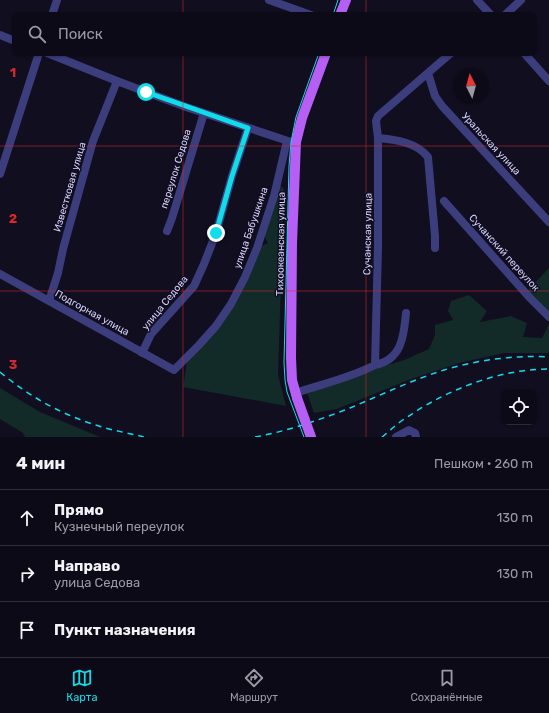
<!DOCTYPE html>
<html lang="ru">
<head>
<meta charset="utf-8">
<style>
	body { margin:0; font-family:Rubik,sans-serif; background:#1b1825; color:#f1f3f6 }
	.controls { position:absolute; right:12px; bottom:12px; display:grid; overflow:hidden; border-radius:8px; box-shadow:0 1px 3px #0004 }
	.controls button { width:36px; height:36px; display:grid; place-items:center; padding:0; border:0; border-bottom:1px solid #2d2b37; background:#0d0a18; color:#f1f3f6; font:20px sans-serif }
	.compass { position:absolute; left:453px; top:68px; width:36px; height:36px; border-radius:50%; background:#0d0a18; box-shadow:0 1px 3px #0004; rotate:354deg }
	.stop { position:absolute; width:12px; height:12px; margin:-9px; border:3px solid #0edeea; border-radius:50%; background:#fff }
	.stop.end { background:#0edeea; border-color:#fff; box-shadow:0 1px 4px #0008 }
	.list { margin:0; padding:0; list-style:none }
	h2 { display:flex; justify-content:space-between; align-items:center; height:52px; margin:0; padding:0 16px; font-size:17px }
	h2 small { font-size:13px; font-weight:400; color:#9a9aa2 }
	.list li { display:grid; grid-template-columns:26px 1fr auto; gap:12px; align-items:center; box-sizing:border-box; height:56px; padding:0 16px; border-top:1px solid #2d2b37 }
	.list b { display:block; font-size:15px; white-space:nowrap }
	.list p { margin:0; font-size:13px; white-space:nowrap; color:#9a9aa2 }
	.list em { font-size:13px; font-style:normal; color:#9a9aa2 }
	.icon { flex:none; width:22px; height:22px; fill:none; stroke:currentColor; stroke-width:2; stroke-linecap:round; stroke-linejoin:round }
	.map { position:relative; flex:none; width:549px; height:437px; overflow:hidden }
	.search { position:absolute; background:#0d0a18; box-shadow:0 1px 3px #0004; left:12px; right:12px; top:12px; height:44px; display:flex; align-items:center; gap:10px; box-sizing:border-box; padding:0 14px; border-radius:8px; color:#9a9aa2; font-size:15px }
	.sheet { height:220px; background:#0d0a18 }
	nav { display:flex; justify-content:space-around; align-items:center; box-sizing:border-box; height:56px; border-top:1px solid #2d2b37; background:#0d0a18; font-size:11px; color:#9a9aa2 }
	nav a { display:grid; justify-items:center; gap:2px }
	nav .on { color:#0edeea }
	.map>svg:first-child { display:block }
	.green { fill:#122a28 }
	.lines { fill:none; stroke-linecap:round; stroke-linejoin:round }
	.minor { stroke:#3c3d7d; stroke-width:8 }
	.major { stroke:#b65ff5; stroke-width:10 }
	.tram { stroke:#0edeea; stroke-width:1 }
	.rail { stroke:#0edeea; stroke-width:1.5; stroke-dasharray:6 5; stroke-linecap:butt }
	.major-bridge { stroke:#b65ff5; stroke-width:10 }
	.route { stroke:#0edeea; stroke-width:5 }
	.grid { fill:none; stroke:#d62828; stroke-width:1; stroke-opacity:0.55 }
	.labels { text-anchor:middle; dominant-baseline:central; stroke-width:3; stroke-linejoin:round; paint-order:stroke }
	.street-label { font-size:10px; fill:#d4d1fc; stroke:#110e20 }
	.grid-label { font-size:13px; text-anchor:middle; font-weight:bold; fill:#d62828; stroke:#110e20; stroke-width:3; stroke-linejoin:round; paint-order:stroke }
</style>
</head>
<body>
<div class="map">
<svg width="549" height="437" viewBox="0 0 549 437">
	<rect width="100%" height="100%" fill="#110e20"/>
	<!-- green -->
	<path class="green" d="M280,185L284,189L278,375L286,406L183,387L187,362L218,328L259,247L268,243L263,234Z
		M549,268V312L527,291Z
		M469,295L487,311L480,322L511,316L527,323L523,337L542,338L549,324V353H504L459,363L411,379L337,409L314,413L306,389L404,360L429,349L435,335V325L453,320L448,311L451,301Z
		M0,388L40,412L100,437H25L23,433L0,419Z"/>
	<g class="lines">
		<!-- minor -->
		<path class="minor" d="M269,0L311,15
			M477,0L491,15
			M52,15L57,0
			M505,15L521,0
			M0,35L15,41
			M47,53L117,81L186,107L291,142
			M524,53L549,81
			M428,73L435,96L442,106L549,222
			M378,138C396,140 416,142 428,157L435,236V248
			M0,174L39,53
			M444,201L530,298L549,317
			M167,231L172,218L204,113
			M0,274L174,370L199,345L216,326L231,304L245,277L257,248L274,196L287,141
			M49,301L58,273L63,249L93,141L117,81
			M142,353L151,334L194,286L204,264L216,233L232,176L248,128
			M375,365C402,360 404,335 406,313
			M295,393C322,384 350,378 375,365L378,247V138L376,121L378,116L451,53
			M396,437L409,430L415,433L416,437"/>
		<!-- major -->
		<path class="major" d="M340,15L346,0
			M297,398L292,380L291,358L292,243L296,142L302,118L326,53"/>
		<!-- tram -->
		<path class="tram" d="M333,15L338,0
			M304,437L287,392L285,380L284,362L289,166L291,142L296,117L319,53"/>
		<!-- rail -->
		<path class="rail" d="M0,372C30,397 62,415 99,426C114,431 129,433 144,437
			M255,437C288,431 319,420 350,408C381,395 412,380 444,370C478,360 513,355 549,357
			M382,437C390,431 397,423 406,418C446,390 499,369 549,369"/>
		<!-- major-bridge -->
		<path class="major-bridge" d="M297,398L311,437"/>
	</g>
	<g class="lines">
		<!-- route -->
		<path class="route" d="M146,92L248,128L232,176L216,233"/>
	</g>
	<!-- grid -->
	<path class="grid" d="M183,0V15M366,0V15M183,53V437M366,53V437M0,146H549M0,291H549"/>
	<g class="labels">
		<!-- street labels -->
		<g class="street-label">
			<text transform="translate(491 144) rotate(47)">Уральская улица</text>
			<text transform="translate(176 169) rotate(-73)">переулок Седова</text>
			<text transform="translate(70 187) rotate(-74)">Известковая улица</text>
			<text transform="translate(251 228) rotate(-71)">улица Бабушкина</text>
			<text transform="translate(368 234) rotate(-89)">Сучанская улица</text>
			<text transform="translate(281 244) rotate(-89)">Тихоокеанская улица</text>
			<text transform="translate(504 253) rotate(48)">Сучанский переулок</text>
			<text transform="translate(165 303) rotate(-51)">улица Седова</text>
			<text transform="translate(92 313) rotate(29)">Подгорная улица</text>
		</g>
	</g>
	<g class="grid-label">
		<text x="13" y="77">1</text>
		<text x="13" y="223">2</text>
		<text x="13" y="369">3</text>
	</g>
</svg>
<div class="controls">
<button><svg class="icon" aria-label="locate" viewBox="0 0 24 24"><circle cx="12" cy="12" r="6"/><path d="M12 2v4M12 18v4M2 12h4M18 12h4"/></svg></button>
</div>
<svg class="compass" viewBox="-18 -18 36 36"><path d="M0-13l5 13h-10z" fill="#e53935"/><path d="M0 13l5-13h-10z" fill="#9a9aa2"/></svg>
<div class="stop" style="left:146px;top:92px"></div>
<div class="stop end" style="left:216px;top:233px"></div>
<div class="search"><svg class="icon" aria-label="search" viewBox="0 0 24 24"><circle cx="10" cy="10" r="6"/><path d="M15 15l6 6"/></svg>Поиск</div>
</div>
<section class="sheet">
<h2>4 мин<small>Пешком · 260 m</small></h2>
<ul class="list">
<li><svg class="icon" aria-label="ahead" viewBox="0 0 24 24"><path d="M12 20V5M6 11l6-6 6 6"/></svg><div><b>Прямо</b><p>Кузнечный переулок</p></div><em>130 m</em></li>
<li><svg class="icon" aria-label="right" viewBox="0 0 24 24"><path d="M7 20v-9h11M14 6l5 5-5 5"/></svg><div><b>Направо</b><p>улица Седова</p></div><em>130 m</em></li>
<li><svg class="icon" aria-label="arrive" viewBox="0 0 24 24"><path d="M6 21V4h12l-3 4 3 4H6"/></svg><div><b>Пункт назначения</b></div></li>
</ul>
</section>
<nav>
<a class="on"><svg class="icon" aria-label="map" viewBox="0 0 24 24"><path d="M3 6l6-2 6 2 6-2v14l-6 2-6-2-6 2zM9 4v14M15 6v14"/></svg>Карта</a>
<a><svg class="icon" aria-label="directions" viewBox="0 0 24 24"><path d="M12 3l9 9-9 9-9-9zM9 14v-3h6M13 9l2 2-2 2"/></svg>Маршрут</a>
<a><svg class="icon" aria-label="saved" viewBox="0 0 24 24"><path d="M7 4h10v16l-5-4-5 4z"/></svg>Сохранённые</a>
</nav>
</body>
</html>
